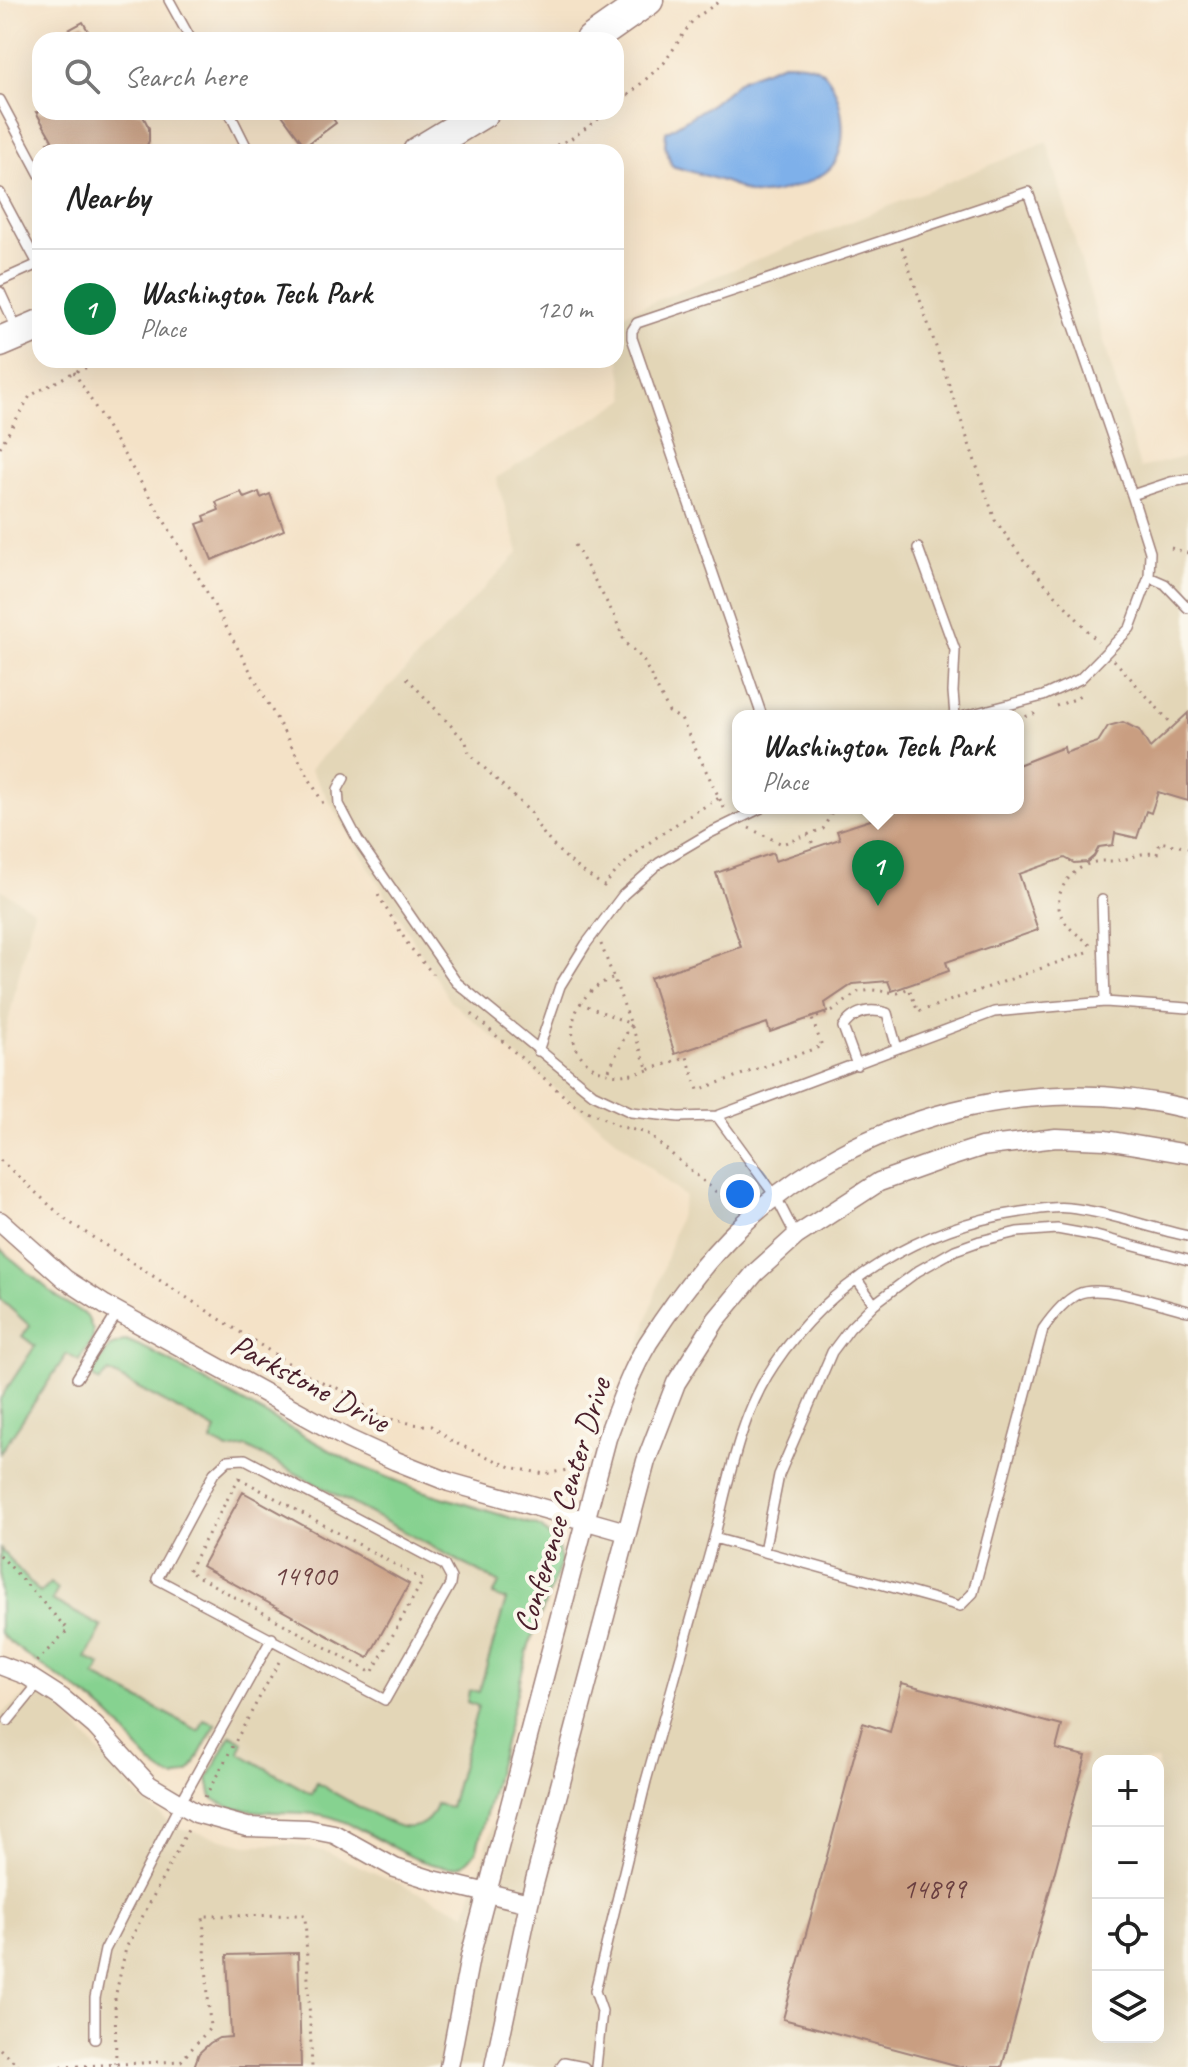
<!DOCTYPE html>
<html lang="en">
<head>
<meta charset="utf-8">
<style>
	body { margin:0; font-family:Caveat,sans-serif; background:#f6f6f6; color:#222 }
	.controls { position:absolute; right:24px; bottom:24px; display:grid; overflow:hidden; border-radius:16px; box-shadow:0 8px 32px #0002 }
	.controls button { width:72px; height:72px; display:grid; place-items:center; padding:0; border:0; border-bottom:2px solid #e0e0e0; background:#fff; color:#222; font:40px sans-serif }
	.you { position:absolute; left:740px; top:1194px; width:28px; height:28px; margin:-20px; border:6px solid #fff; border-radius:50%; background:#1a73e8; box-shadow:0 0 0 12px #1a73e833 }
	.badge { display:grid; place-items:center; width:52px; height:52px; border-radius:50%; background:#0b8043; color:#fff; font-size:26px; font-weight:700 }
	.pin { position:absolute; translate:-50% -66px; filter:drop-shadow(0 2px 4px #0008) }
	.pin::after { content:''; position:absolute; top:42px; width:28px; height:24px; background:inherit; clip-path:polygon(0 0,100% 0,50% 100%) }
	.popup { position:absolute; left:732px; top:710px; width:292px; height:104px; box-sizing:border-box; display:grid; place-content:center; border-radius:16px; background:#fff; filter:drop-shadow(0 2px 6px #0005); font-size:26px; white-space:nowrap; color:#767676 }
	.popup b { font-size:30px; color:#222 }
	.popup::after { content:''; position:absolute; left:50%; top:100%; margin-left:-16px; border:16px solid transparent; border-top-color:#fff }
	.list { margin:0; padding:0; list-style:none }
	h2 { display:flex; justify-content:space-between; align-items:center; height:104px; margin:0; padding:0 32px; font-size:34px }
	h2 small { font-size:26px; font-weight:400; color:#767676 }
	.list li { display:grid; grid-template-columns:52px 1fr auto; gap:24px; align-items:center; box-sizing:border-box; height:120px; padding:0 32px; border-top:2px solid #e0e0e0 }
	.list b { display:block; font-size:30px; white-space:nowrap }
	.list p { margin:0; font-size:26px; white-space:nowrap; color:#767676 }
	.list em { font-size:26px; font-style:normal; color:#767676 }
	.icon { flex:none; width:44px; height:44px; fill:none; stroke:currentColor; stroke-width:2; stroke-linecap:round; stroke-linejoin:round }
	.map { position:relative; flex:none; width:1188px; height:2067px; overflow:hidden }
	.search { position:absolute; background:#fff; box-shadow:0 8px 32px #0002; left:32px; top:32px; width:592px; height:88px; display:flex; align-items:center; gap:20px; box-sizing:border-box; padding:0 28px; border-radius:24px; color:#767676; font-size:30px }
	.panel { position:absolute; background:#fff; box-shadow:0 8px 32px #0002; left:32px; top:144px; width:592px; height:224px; border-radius:24px }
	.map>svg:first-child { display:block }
	.built { fill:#e3d6b7; fill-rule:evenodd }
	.green { fill:#86d290; stroke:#68785e; stroke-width:2 }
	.water { fill:#7eb0ea; stroke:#64688a; stroke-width:2 }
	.building { fill:#c99e81 }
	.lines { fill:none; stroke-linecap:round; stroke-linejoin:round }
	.service-casing { stroke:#9f8079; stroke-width:12 }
	.minor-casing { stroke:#9f8079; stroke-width:21 }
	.primary-casing { stroke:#9f8079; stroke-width:33 }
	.path { stroke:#9f8079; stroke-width:3; stroke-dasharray:2 6; stroke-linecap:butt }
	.service { stroke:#fff; stroke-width:9 }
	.minor { stroke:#fff; stroke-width:18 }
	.primary { stroke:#fff; stroke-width:30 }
	.labels { text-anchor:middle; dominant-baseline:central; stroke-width:8; stroke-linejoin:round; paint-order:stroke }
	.number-label { font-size:28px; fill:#6a3f40 }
	.street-label { font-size:32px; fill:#4a1f2b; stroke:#fbf7ec }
</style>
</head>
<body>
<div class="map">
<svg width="1188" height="2067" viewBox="0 0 1188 2067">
	<rect width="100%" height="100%" fill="#fbf7ec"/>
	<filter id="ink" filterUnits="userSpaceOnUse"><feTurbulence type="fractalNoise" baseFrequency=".0125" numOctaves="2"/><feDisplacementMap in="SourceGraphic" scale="16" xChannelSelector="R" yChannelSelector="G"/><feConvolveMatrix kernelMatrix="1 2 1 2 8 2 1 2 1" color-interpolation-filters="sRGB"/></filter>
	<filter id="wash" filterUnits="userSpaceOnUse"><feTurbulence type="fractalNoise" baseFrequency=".006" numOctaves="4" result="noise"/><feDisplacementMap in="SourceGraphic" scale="32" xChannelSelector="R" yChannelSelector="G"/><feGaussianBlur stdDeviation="1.8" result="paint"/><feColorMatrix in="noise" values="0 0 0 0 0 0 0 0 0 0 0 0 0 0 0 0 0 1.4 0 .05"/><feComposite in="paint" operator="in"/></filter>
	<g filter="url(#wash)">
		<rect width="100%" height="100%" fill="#f4e2c7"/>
		<!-- built -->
		<path class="built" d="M1047,142L1140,468L1188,456V2067H0V1716L39,1683L141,1800L176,1827L246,1845L291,1844L327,1852L466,1913L685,1197L450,1001L310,769L519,552L496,478L626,399L616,338V317ZM738,716H1018V808H738ZM1098,1761H1158V2037H1098Z
			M0,889L34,910L0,1057Z
			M0,1297L30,1326L35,1346L0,1399Z
			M67,1353L108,1371L501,1583L506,1600L450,1807L437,1804L424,1824L397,1826L318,1784L312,1795L95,1676L85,1658L102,1626L40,1593L0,1549V1453Z"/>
		<!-- green -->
		<path class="green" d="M0,1249L60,1299L87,1316L93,1331V1338L79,1361L67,1354L0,1453V1399L35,1346L22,1336L30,1326L0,1299Z
			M126,1340L147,1349L355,1464L422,1491L535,1525L542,1528L558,1547L561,1563L529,1645L477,1849C470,1860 462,1869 448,1867C404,1863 369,1827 327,1816C291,1807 244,1820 212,1798L208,1778L231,1735L243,1742L239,1753L312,1794L317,1783C335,1793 388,1825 403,1827C420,1829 432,1820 436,1804L450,1807L478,1706L467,1702L469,1691L479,1692L506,1600L493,1595L500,1583L247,1447L228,1450L211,1441L216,1430L109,1372L99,1382L91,1375L110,1346Z
			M0,1549L40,1593L50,1583L58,1589L52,1600L102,1627L86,1658L101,1665L95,1676L199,1731L204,1720L216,1724L190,1772L175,1778C149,1771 132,1737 113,1719C79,1685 34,1666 0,1633Z"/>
		<!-- water -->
		<path class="water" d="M783,63C795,63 814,63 824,73C843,92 850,143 833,165C820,182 774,196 753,194C746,193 738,187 730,184C712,177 691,172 672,166L665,146L666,132L713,103L742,79Z"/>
		<g id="blocks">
			<!-- building -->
			<path class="building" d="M83,22L93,40H50Z
				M36,112H141L149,128V141L144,152H54L48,142L52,140Z
				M280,112H328L336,123L305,146Z
				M241,492L244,498L259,492L261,498L270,494L284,530L212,560L197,524L206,521L204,516L219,510L216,502Z
				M1188,713V801L1158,792L1151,813L1146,811L1137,838L1115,833L1113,845L1099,847L1094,856L1087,862L1074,863L1065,858L1019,874L1038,930L946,962L949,971L892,991L888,981L853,984L825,1003L827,1012L770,1032L767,1023L675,1054L650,978L741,947L716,873L773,853L775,861L840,839L837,831L895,812L893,808H1018V765L1064,747L1065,753L1098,742L1108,726L1123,722L1139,730L1150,748Z
				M243,1492L409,1584L368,1658L202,1566Z
				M902,1683L1062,1726L1056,1749L1086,1756L1002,2067H963L783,2019L863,1723L890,1732Z
				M298,1953L301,2067H194L199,2053L210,2043L219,2038L231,2037L227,1955Z"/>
		</g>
	</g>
	<g filter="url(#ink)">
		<use href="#blocks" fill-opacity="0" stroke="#9f8079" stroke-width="2"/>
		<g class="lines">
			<defs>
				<path id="service" d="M169,0L191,40
					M0,100L40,175
					M229,112L249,152
					M0,193L38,264L0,281
					M0,292L18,331
					M918,548L955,650L953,692L955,716
					M1149,577L1165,584L1188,608
					M762,716L632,338V331L637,323L1028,192L1132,495
					M965,716L1043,696L1080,679L1130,628L1149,577L1150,552L1132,495L1171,482L1188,479
					M344,778L338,789L339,804L358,840L456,982L593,1094L631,1112L679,1117L717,1116L994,1012L1105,1002
					M1102,900L1105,1002L1188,1008
					M538,1051L560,986L586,944L623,895L659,863L708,834L761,808
					M857,1065L843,1027C854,1011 869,1008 887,1013L897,1048
					M717,1116L776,1197L796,1236
					M858,1281L874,1304
					M77,1378L118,1312
					M245,1459L444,1565L451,1578L450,1585L385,1700L157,1579L214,1473L228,1460Z
					M714,1538C729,1480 740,1415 774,1365C829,1282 922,1226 1021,1212C1036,1210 1053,1206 1069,1208C1109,1212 1149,1228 1188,1236
					M764,1551L779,1475L832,1352L850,1328L874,1304L918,1271L955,1250L980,1241L1017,1232L1057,1229L1096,1236L1188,1260
					M8,1721L39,1683
					M95,2039V1998L105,1950L180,1804L272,1638
					M561,2067L564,2063L584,2067
					M596,2067L602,2011L595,1991L646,1781L714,1538L960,1606L973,1593L1043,1329C1052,1316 1064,1301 1078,1294C1101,1283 1163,1305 1188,1311"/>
				<path id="minor" d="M0,1221L65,1279L105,1305L348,1439L396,1461L449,1482L626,1532
					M0,1665L26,1675L62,1698L95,1726L149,1785L196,1813L247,1827L308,1829L334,1834L395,1868L433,1880L529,1903
					M449,2067L470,1957L607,1438C619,1406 630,1373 648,1343C675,1301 706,1259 742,1225C858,1115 1034,1071 1188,1109
					M494,2067L529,1903L646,1461L676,1383L716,1320L755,1273L796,1236L879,1182L938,1161L981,1147L1056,1138L1106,1140L1188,1154"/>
				<path id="primary" d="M591,40L648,0
					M418,152L484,112
					M0,342L40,325"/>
			</defs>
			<!-- service casing -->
			<use href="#service" class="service-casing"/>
			<!-- minor casing -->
			<use href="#minor" class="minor-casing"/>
			<!-- primary casing -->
			<use href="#primary" class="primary-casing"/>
			<!-- path -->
			<path class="path" d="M616,106L664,63L693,20L721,0
				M542,152L572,138L608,112
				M902,247L995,520L1023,559L1098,642
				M74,372L203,585L325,807
				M0,447L30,396L74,372L108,360
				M575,545L614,615L625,643L642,658L669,712L681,719L726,812
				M1171,548L1188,553
				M1114,660L1170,722
				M407,678L466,742L469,753L531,813C546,845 575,867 604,886C635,847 677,823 719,798
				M1056,706L1075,699L1081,694
				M1018,719L1037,713
				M749,828L782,844L823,829L834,808
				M808,834L813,844
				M378,895L409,946L433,974
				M601,944L648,1070L687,1057L698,1090L822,1046L812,1019L833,1011L858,992L873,990L898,993L909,988L918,1012L1090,951
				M1090,945C1081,936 1070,931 1063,919C1049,895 1071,867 1095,862C1103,860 1112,862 1120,860C1136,858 1139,851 1157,854L1160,842L1188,848
				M612,978C542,1009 572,1096 648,1070
				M580,1003L631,1024L607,1074
				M472,1014L573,1104L618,1126L647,1133L721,1196
				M0,1160L66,1220L310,1377L342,1390L379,1416L413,1424L432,1426L453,1442L511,1467L544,1474L568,1470
				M239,1478L423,1580L372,1673L188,1571Z
				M0,1555L68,1630L36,1662
				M205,1797L280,1660
				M0,2049L20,2067
				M116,2064L115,1998L126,1948L189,1828
				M61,2067L181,2061L210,2028L203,1916L305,1915L312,2067"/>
			<!-- service -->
			<use href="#service" class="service"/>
			<!-- minor -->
			<use href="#minor" class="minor"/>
			<!-- primary -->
			<use href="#primary" class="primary"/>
		</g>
	</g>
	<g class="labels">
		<!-- number labels -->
		<g class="number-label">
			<text x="305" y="1575">14900</text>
			<text x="934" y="1888">14899</text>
		</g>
		<!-- street labels -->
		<g class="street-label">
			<text transform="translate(310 1383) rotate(28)">Parkstone Drive</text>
			<text transform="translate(562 1505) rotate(-73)">Conference Center Drive</text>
		</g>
	</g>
</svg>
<div class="controls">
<button>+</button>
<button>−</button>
<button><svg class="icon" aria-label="locate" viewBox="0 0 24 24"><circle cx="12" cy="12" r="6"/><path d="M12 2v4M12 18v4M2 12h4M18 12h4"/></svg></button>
<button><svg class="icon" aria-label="layers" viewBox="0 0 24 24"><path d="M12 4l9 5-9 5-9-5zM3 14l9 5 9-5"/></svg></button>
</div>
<div class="you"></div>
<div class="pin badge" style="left:878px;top:906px">1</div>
<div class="popup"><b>Washington Tech Park</b>Place</div>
<div class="search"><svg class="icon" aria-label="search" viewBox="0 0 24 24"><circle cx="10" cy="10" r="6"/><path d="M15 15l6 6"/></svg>Search here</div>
<section class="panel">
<h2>Nearby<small></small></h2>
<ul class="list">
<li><span class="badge">1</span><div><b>Washington Tech Park</b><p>Place</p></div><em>120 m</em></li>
</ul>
</section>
</div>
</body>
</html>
